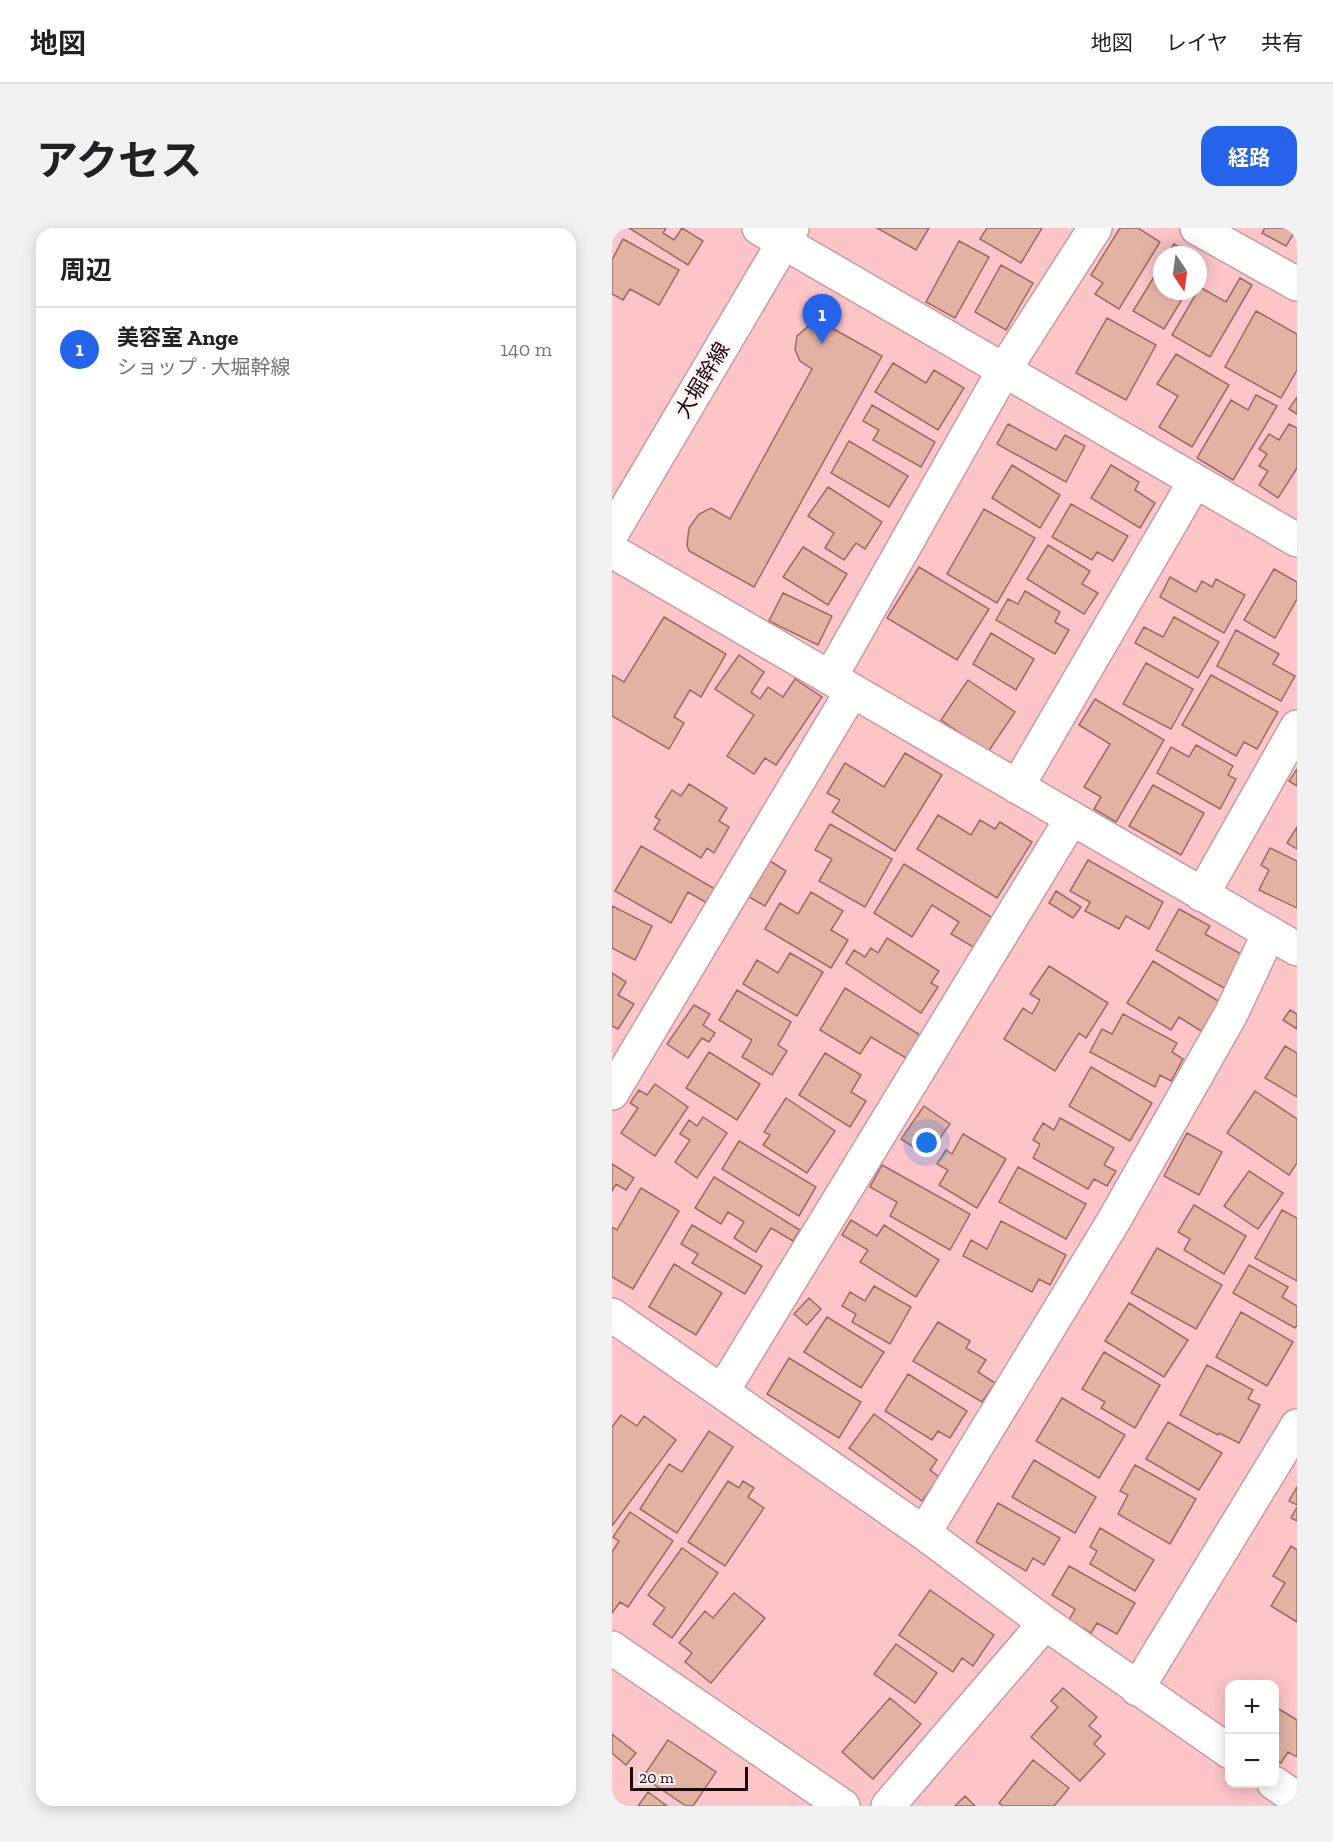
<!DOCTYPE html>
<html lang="ja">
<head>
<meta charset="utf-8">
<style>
	body { margin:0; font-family:"Zilla Slab","Noto Sans JP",serif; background:#f2f2f2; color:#202124 }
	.controls { position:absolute; right:18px; bottom:18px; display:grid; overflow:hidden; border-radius:12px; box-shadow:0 3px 15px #0003 }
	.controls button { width:54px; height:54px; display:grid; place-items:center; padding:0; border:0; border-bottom:2px solid #e0e0e0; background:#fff; color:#202124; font:30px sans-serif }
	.compass { position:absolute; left:541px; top:18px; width:54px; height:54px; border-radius:50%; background:#fff; box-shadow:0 3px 15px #0003; rotate:167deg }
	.scale { position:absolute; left:18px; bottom:15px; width:118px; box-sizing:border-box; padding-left:6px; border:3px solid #1a080a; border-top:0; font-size:16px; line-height:21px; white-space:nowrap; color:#1a080a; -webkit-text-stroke:4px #fef3f3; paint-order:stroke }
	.you { position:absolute; left:315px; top:915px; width:21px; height:21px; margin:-15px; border:4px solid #fff; border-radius:50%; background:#1a73e8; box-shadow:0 0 0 9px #1a73e833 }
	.badge { display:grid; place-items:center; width:39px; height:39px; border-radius:50%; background:#2563eb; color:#fff; font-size:20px; font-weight:700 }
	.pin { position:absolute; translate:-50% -50px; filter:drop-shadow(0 2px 3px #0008) }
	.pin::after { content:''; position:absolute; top:32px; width:21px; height:18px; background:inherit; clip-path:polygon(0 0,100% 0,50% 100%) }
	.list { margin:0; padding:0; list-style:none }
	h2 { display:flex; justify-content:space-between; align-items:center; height:78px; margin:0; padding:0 24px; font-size:26px }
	h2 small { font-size:20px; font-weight:400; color:#757577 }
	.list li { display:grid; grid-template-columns:39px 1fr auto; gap:18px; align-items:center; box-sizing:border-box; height:84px; padding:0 24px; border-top:2px solid #e0e0e0 }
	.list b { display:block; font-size:22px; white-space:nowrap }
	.list p { margin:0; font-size:20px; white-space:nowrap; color:#757577 }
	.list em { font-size:20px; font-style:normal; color:#757577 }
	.map { position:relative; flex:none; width:685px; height:1578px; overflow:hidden; border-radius:18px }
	header { display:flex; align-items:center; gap:36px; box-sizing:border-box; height:84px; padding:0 30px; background:#fff; border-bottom:2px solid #e0e0e0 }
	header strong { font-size:28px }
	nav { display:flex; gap:33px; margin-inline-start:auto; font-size:21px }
	.intro { display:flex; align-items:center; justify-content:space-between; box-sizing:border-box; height:144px; padding:0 36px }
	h1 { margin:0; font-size:42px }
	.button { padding:15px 27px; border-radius:18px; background:#2563eb; color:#fff; font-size:21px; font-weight:700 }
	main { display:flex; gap:36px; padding:0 36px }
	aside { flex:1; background:#fff; border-radius:18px; box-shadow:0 3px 15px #0003 }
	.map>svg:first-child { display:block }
	.building { fill:#e4b1a5; stroke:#9a6b60; stroke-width:1.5 }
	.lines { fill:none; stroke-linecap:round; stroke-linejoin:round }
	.street-casing { stroke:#cd999d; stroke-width:36 }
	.secondary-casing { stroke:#cd999d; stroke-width:36 }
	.street { stroke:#fff; stroke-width:33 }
	.secondary { stroke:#fff; stroke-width:33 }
	.labels { text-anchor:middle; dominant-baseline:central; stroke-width:6; stroke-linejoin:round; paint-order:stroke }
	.street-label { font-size:21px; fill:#1a080a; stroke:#fef3f3 }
</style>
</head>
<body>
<header>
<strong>地図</strong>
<nav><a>地図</a><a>レイヤ</a><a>共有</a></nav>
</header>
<div class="intro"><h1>アクセス</h1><a class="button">経路</a></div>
<main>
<aside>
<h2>周辺<small></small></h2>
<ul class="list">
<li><span class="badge">1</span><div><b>美容室 Ange</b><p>ショップ · 大堀幹線</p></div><em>140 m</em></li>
</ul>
</aside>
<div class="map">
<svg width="685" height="1578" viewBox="0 0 685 1578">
	<rect width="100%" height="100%" fill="#fcc5c8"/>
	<!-- building -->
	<path class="building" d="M17,0H54L51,5L62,12L70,0L91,13L76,37Z
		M265,0H317L304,22Z
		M375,0H430L409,35L368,11Z
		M508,0H526L548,14L507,81L483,66L491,55L479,47Z
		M653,0H685L674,18L650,5Z
		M11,11L67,42L47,77L18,61L11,72L0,66V32Z
		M347,13L377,29L343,90L314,74Z
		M562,16L581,27H555Z
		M550,36V63H575L552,101L521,83Z
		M389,37L421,55L394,102L363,84Z
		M628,50L640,57L598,129L560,107L588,59L614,74Z
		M644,83L685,106V142L669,170L613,139Z
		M495,90L544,117L514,172L464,145Z
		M211,95L270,128L142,359L77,323L75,317L77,300L87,286L99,280L118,291L200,141L188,133L183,122L185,108L199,96Z
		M564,126L617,157L580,219L547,199L566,168L545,156Z
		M281,135L314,155L322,142L352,160L326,202L263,164Z
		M644,167L665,178L621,252L585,230L619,172L636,182Z
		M685,169V186L677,181Z
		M260,177L323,214L309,239L261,212L267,202L251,193Z
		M396,196L444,222L453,207L473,218L454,254L385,216Z
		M677,196L685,200V240L666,270L647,257L656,243L647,238L655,226L647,221L657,206L667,212Z
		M237,213L296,248L277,279L219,245Z
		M400,237L448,267L428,300L380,270Z
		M499,237L527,254L523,262L543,275L528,300L479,270Z
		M216,259L270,294L253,321L244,315L232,332L213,320L222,305L196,288Z
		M459,276L516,308L501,333L485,324L480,332L440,309Z
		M372,281L423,310L385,375L335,346Z
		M436,317L478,343L470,356L486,365L472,386L415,351Z
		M191,319L235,346L216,377L171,349Z
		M307,339L377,381L345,432L275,390Z
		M662,341L685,354V371L663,410L632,392Z
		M558,349L584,364L590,353L600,359L604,351L633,367L612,405L548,369Z
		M413,363L448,384L443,394L457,402L443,426L384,392L396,371L406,376Z
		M171,365L220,388L206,417L157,393Z
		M52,389L114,426L89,469L78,462L62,489L72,495L57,521L0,488V447L12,454Z
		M562,389L607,414L586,450L523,415L532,399L551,409Z
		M624,402L667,426L661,436L683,448L669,473L605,438Z
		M379,405L422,431L404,462L361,436Z
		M127,427L152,444L139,464L148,471L156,459L171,469L183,451L210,469L164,537L153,530L142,546L115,528L142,487L103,461Z
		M534,435L581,461L559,501L511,476Z
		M599,447L666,484L645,521L632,514L624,528L570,497Z
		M356,452L403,484L376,524L329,492Z
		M483,471L552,512L504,594L482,581L489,569L472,559L498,516L467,497Z
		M584,517L621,538L616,547L624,551L608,581L545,545L559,519L577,529Z
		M293,525L330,547L283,623L220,584L228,572L215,565L233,535L272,559Z
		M685,541V558L677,553Z
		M77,556L115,580L107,593L117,599L102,625L95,620L89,630L42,601L48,592L43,589L60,562L69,568Z
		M541,557L592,585L569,627L517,598Z
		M326,587L359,607L368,592L383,601L388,594L420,614L385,670L305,621Z
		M218,596L280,631L253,679L207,653L220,631L203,622Z
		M685,599V621L675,615Z
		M29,618L103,661L95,675L76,664L59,695L3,663Z
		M658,620L685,633V680L647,662L657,642L649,637Z
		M476,632L551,674L537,701L514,688L507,701L473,683L478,674L458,663Z
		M158,633L174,643L153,678L137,669Z
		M292,636L381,690L363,720L339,706L347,694L320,677L300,709L262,685Z
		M444,663L469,679L461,690L437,675Z
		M199,664L231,683L219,702L236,712L219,740L153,701L168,675L186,686Z
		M0,678L40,698L23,732L0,720Z
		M567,681L598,698L593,706L631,727L612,760L544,722Z
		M275,710L327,743L319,755L326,759L309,785L234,735L242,722L253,729L259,720L266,725Z
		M178,725L211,744L185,788L131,756L145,732L166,745Z
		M541,733L608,774L589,803L567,789L559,802L515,775Z
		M437,738L496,775L474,810L467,805L443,843L392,811L411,780L420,786L428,772L418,766Z
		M0,745L14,754L6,767L22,776L6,801L0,798Z
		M233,760L308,807L294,830L259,809L248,826L208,802Z
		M125,762L179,794L166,817L175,823L160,847L130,829L140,812L107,792Z
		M82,777L98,786L91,797L103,805L97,814L90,810L76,830L55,816Z
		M678,782L685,786V801L671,792Z
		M511,786L565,815L560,824L571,831L559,853L548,847L543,859L478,824L490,801L500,806Z
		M673,818L685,825V869L653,850Z
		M97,824L148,856L125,892L74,860Z
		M213,825L249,847L239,864L254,873L238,899L187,867Z
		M479,839L540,875L518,913L457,878Z
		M43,856L76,879L43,928L9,905L26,880L18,875L27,862L35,867Z
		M643,863L685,891V935L677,947L615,905Z
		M174,870L223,903L195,945L151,917L158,907L152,904Z
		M312,878L338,896L315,928L289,911Z
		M91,889L115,905L85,950L63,934L78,912L68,906L77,892L85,898Z
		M448,890L502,920L492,937L504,943L495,958L482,951L476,961L421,930L428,916L421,912L431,895L442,902Z
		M575,905L610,924L587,967L552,948Z
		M351,906L394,931L365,980L327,957L336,942L325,936L334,922L340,926Z
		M127,913L204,959L187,988L110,941Z
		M0,936L22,950L14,962L4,956L0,963Z
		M270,937L358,986L338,1022L278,988L285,974L258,959Z
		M406,939L474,976L454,1011L387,974Z
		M637,943L671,965L646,1001L612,978Z
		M102,949L188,1002L181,1013L159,1000L144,1024L122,1010L132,994L116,984L109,996L83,980Z
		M29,960L67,983L21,1061L0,1049V999L5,1002Z
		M582,977L634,1008L612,1046L572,1022L578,1011L566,1004Z
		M670,982L685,990V1053L643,1030Z
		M239,992L265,1008L272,997L327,1032L304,1069L248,1034L256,1022L230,1007Z
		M389,993L454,1027L438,1057L427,1051L420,1064L351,1028L359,1012L375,1021Z
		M80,997L150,1038L133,1066L80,1035L86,1026L69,1016Z
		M545,1020L610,1057L584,1101L519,1065Z
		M62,1036L110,1065L84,1107L37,1079Z
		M637,1037L676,1059L670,1069L685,1078V1097L683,1100L621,1065Z
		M262,1058L299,1079L278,1116L240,1094L244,1086L230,1078L238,1064L253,1073Z
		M197,1070L209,1081L195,1097L182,1086Z
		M517,1075L576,1112L552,1149L493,1113Z
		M629,1084L681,1114L655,1158L604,1129Z
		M215,1089L272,1124L249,1160L192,1124Z
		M326,1094L358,1113L354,1120L374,1132L366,1144L383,1155L370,1174L301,1133Z
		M492,1124L548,1157L523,1200L489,1180L493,1174L470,1161Z
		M177,1130L249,1174L227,1210L155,1166Z
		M595,1137L641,1162L636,1171L648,1177L627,1215L607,1205L606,1207L568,1187Z
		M296,1146L355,1183L338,1210L326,1203L320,1212L273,1183Z
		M450,1170L513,1207L487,1250L424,1213Z
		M262,1186L325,1232L318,1242L327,1249L310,1273L237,1220Z
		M9,1187L25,1198L32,1188L64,1212L0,1298V1199Z
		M556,1194L610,1225L587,1262L534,1231Z
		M97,1203L121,1219L65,1305L28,1281L57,1236L70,1244Z
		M422,1232L484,1269L463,1305L400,1269Z
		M523,1237L584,1271L558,1316L506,1286L516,1267L508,1263Z
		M116,1253L127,1260L131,1253L142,1260L136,1269L152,1280L113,1338L76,1314Z
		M685,1259V1277L677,1273Z
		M386,1275L448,1310L432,1337L421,1330L414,1343L364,1314Z
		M685,1279V1293L679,1290Z
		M18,1284L61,1313L16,1379L8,1374L0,1385V1324L7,1313L1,1309Z
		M488,1300L542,1332L523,1363L478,1336L485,1323L478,1319Z
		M679,1318L685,1322V1394L659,1378L673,1355L661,1348Z
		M70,1320L106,1345L60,1410L41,1396L53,1380L36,1367Z
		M457,1338L523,1375L505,1406L485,1395L479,1405L457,1392L463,1381L440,1367Z
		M318,1362L382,1407L361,1438L350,1430L341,1444L287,1407Z
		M122,1365L153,1390L99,1455L73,1434L80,1425L67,1415L93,1383L101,1390Z
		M284,1416L325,1445L303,1475L262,1446Z
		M451,1460L485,1489L477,1498L489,1508L482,1516L493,1526L468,1553L419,1509L446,1479L439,1473Z
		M278,1470L309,1496L261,1551L230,1524Z
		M662,1478L685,1492V1529L676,1524L669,1535L662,1531Z
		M0,1506L24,1525L14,1537L0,1525Z
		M56,1512L104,1544L81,1578H74L31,1549Z
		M421,1532L457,1560L442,1578H391L387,1575Z
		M36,1564L55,1578H26Z
		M353,1568L363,1578H343Z
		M0,1571L10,1578H0Z"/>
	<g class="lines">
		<defs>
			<path id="street" d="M147,0L685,312
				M585,0L685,56
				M0,323L685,721
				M218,450L392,142L483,0
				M405,559L583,253
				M590,667L685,499
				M0,865L240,463
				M0,1087L312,1305L433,1395L618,1524
				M110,1164L460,590
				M312,1305L501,994L619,786L657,705
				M0,1420L231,1578
				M525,1461L685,1198
				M662,1555L685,1571
				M276,1578L433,1395"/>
			<path id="secondary" d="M0,305L180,0"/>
		</defs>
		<!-- street casing -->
		<use href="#street" class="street-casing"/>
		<!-- secondary casing -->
		<use href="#secondary" class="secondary-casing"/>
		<!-- street -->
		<use href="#street" class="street"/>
		<!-- secondary -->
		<use href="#secondary" class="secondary"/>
	</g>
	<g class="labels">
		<!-- street labels -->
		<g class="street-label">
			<text transform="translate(90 152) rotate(-59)">大堀幹線</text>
		</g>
	</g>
</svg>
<div class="controls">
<button>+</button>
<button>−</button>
</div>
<svg class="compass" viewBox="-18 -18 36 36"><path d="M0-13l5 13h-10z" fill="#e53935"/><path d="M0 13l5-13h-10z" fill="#757577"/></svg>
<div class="scale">20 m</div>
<div class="you"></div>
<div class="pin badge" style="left:210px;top:116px">1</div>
</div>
</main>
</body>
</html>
